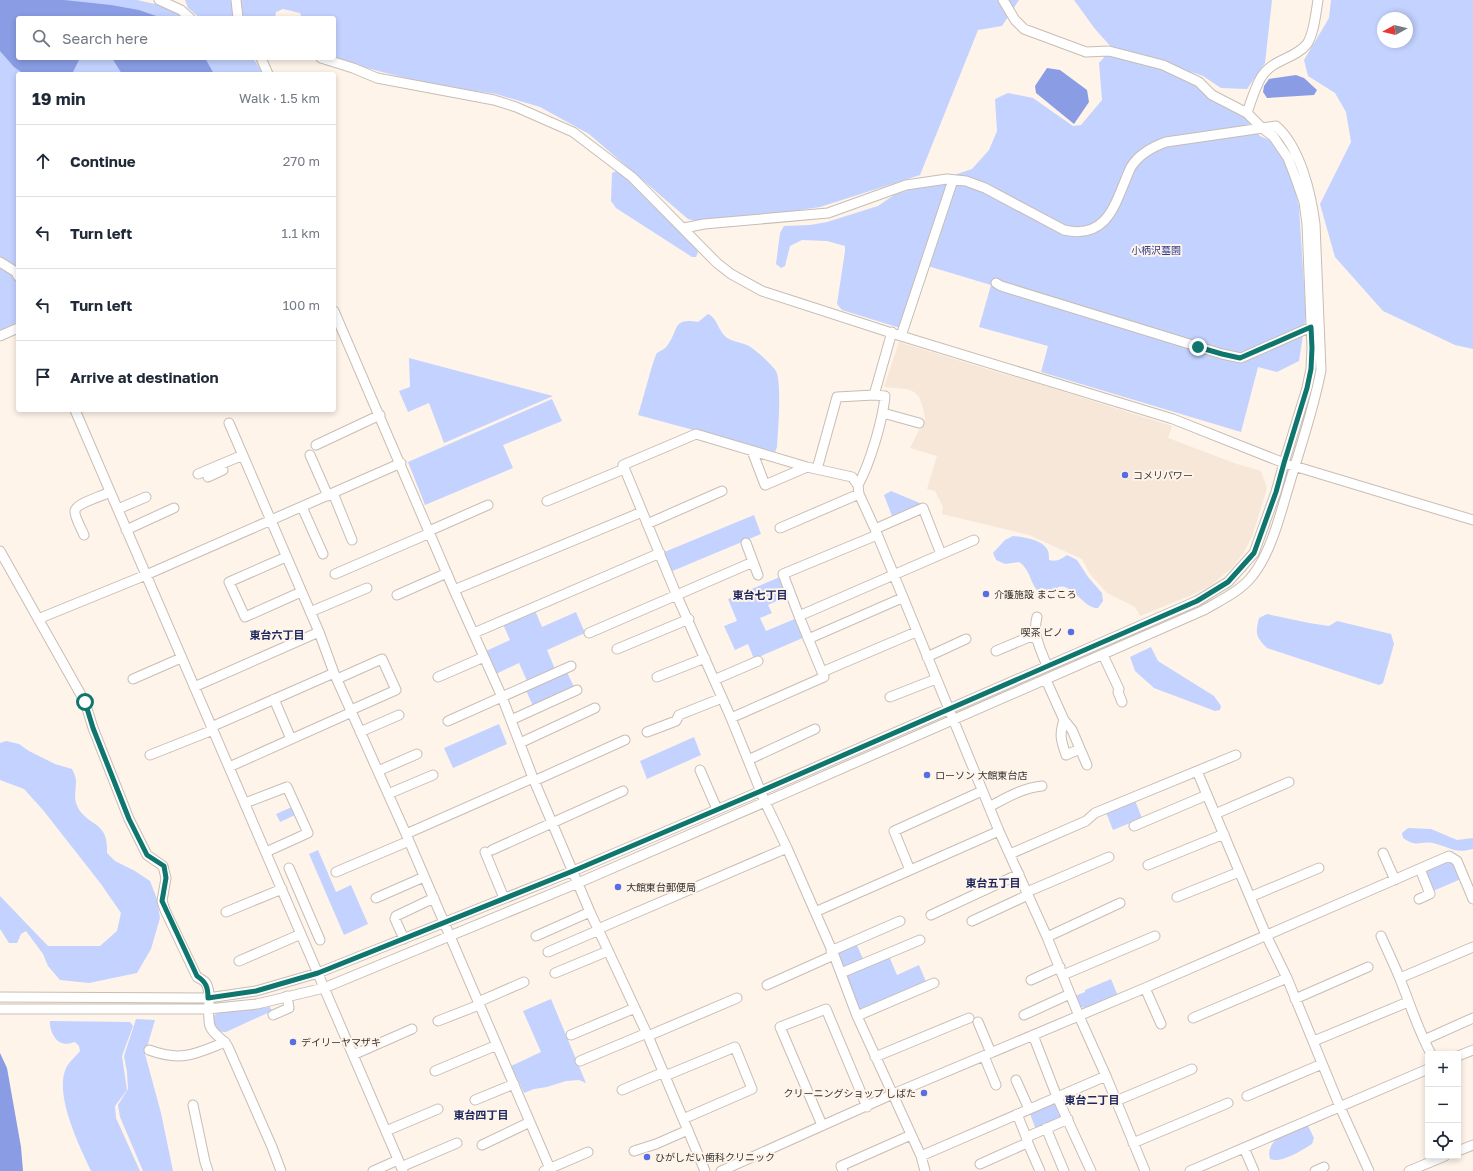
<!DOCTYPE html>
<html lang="en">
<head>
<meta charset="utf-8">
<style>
	body { margin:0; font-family:"Golos Text","Noto Sans JP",sans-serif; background:#f6f6f7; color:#1f2937 }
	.controls { position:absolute; right:12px; bottom:12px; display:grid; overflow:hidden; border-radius:4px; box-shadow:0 2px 6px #0003 }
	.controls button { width:36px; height:36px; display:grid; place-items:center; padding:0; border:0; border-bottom:1px solid #e0e1e3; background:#fff; color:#1f2937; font:20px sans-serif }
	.compass { position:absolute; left:1377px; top:12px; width:36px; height:36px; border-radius:50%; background:#fff; box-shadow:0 2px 6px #0003; rotate:262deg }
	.stop { position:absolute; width:12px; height:12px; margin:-9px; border:3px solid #0f766e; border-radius:50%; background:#fff }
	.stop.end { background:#0f766e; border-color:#fff; box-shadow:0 1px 4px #0008 }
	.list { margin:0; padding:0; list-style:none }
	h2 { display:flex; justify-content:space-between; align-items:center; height:52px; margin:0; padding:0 16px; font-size:17px }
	h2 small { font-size:13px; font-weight:400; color:#747a83 }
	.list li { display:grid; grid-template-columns:26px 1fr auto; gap:12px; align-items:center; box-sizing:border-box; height:72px; padding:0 16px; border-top:1px solid #e0e1e3 }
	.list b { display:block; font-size:15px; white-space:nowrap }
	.list em { font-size:13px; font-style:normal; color:#747a83 }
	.icon { flex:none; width:22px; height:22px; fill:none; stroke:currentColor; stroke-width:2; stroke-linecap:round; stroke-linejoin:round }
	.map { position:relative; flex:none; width:1473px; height:1171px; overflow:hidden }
	.search { position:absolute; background:#fff; box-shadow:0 2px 6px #0003; left:16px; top:16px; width:320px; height:44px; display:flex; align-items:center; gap:10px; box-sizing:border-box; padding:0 14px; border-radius:4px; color:#747a83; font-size:15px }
	.panel { position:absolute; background:#fff; box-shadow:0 2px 6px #0003; left:16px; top:72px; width:320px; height:340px; border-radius:4px }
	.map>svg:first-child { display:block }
	.built { fill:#f6e7d8 }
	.green { fill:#c4d2ff; fill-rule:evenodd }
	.water { fill:#8a9de4 }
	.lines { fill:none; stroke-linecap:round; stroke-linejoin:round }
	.minor-casing { stroke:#c7bdb4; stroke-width:11 }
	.minor { stroke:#fff; stroke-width:9 }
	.route { stroke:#0f766e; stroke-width:5 }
	.poi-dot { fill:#566de3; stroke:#fef4ea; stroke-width:1.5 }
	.labels { text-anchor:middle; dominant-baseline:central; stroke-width:4; stroke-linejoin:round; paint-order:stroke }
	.park-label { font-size:10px; fill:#313f92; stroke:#fef4ea }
	.poi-label { font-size:10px; fill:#35312e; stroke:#fef4ea; text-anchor:start }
	.neighbourhood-label { font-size:11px; font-weight:bold; fill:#1e2860; stroke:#fef4ea }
</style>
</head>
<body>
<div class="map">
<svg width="1473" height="1171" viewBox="0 0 1473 1171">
	<rect width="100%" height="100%" fill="#fef4ea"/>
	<!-- built -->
	<path class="built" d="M899,342L1003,374L1020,378L1172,426L1168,438L1237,464L1261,471L1267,488L1252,537L1244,552L1232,568L1210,586L1192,595L1140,616L1135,607L1107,593L1090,574L1082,559L1029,535L942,514L943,507L935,491L927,489L937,456L910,448L925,419L923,408L919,397L914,392L907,389L884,387Z"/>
	<!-- green -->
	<path class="green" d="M0,0H137L164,6L178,13L183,18H18V58H251L255,61L263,74H18V321L0,334Z
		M185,0H1019L1002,26L978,30L920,175L820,207L767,215L700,222L688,219L589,134L540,107L496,94L429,84L359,66L334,58V18H302L300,13L283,9L276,12L275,18H200L188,8Z
		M1074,0H1272L1265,63L1247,89L1221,88L1203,76L1162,62L1113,49L1095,29Z
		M1331,0H1473V349L1455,345L1383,311L1335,257L1320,204L1351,142L1346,112L1335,93L1308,76L1304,60L1329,18ZM1383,18H1407V42H1383Z
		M1106,55L1196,77L1244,116L1260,136L1269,140L1285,160L1293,182L1299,207L1306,316L1299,361L1277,372L1258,367L1241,432L1041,372L1048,346L979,327L991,285L921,264L900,328L842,310L837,304L845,251V246L827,241L802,240L790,246L785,266L781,268L776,264L780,233L784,226L810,225L827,222L878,206L894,195L972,169L989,150L997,131L995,99L1008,93L1033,98L1073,126L1081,125L1102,100L1099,63Z
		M617,171L623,174L690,241L698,252L696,257H692L616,208L611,201L612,173Z
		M708,314C718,318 718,333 729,339C735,342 743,343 749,346C757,351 771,364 776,371C782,382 778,432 777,447L775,452L638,415C641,407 654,356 657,353C660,351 665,349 667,346C679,330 672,317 698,322Z
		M409,358L553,396L444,443L429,403L408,412L399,391L410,387Z
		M552,399L562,421L503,445L513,468L425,505L408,462Z
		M891,491L922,504L892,516L884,495Z
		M754,515L761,534L670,572L662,553Z
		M1013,536C1023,537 1044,540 1048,551C1049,553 1049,558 1049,560C1057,562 1061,559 1067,555L1077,560L1088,577L1102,593L1103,601L1098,608C1096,608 1094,608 1092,607C1083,604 1069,583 1059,587C1054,589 1051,593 1045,596C1029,589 1033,571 1019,562L1005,564L996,560L993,553L1005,540Z
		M780,577L788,596L768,605L772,613L760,618L766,631L797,618L805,637L754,659L748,644L735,650L724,626L737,621L728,599Z
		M534,608L542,627L576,612L585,633L547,650L555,669L527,681L519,663L496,674L486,651L510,640L502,622Z
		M1267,614L1309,623L1329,626L1337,621L1391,634L1394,644L1383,683L1379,685L1267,648C1256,637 1255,634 1259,618Z
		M1151,647L1158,661L1214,696L1221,706L1220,710L1215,711L1154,688L1135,671L1130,657Z
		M566,670L574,687L533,706L525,688Z
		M499,724L507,744L453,768L444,748Z
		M694,737L701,755L647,779L640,761Z
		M6,741L19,744L29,751L55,764L72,769C74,773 76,777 76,781C76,788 74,797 76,803C85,828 109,818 107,853L115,861L135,871L150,881L157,899L160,918L151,949L137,973L89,983L60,980L48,966L43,954L26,931L21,934L17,943H9L0,929V896L48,946H100L117,931L121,913L101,884L43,810L24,789L0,780V743Z
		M1134,798L1142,818L1113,830L1105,810Z
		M292,807L295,815L280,822L276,814Z
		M1408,828L1431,829L1457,840L1473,838V849C1454,854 1450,847 1433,843C1418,841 1418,848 1403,838L1402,833Z
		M318,850L336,892L351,885L368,924L344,935L309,854Z
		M1448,859L1454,864L1461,879L1433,891L1423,870Z
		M856,943L863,959L843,967L835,952Z
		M889,956L897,975L919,965L927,984L861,1011L859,1009L845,978L849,973Z
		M1111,979L1118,996L1084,1010L1083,1007L1080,1008L1075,996L1085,992V990Z
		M551,999L586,1083L579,1080L566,1081L547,1087L534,1089L524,1093L511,1066L541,1052L523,1011Z
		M270,1007L272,1011L226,1032C216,1033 214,1024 213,1016L218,1013Z
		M136,1019L155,1020L145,1054L161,1113L173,1171H143L120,1117L118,1105L128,1089L127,1072L124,1056Z
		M50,1021L130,1022L133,1026L122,1056L127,1090L115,1106L116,1118L140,1171H91C79,1145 54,1095 66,1068C69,1062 76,1056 80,1051L79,1046L75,1042C71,1043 66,1045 62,1043C54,1041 49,1028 50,1021Z
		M1054,1100L1062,1119L1036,1130L1029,1111Z
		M1308,1126L1314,1138L1312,1144C1302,1150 1281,1164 1270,1159C1264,1140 1292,1128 1308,1126Z"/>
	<!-- water -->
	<path class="water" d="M0,0H64L111,5L139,10L162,18H18V58H80L72,74H24L14,67L0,51Z
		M112,58H205L214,74H122Z
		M1047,68L1060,70L1087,90L1089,102L1074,124L1036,93L1035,86Z
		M1296,75L1304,78L1317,90L1314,95L1267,98L1263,92L1264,86L1269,79Z
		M0,1053L7,1068L21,1147L23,1171H0Z"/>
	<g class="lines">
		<defs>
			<path id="minor" d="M159,0L181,10L190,18
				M236,0L238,18
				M261,58L268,74
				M321,58L353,68L377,78L494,100L516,107L573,132L632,177L717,263L731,274L762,291L901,336L1173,419L1284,463L1473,520
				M1247,113C1251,101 1256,85 1262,76C1273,59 1295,59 1307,44C1314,34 1316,12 1318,0
				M0,262L16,272L18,276
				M996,283L1001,286L1222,354L1241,358L1311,327L1317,326
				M334,311L454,590L502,697L533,778L590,912L648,1036L705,1171
				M0,336L18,328
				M901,336L953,180
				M75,410L403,1171
				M883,413L919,423
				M229,423L319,632L334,673L406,834L551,1171
				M316,445L380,415
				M752,451L765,485L807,467
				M310,455L328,496
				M817,469L837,397L874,395
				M198,474L243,455
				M208,477L223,470
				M858,485C870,464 883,419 885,396L874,395L892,332
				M333,493L352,540
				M547,501L624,469
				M302,507L323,554
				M118,509L146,497
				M647,524L722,491
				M780,528L859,494
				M875,529L923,508L941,554
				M126,530L174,508
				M429,531L488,505
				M84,535C82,530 74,516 75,511C76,503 103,496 110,492
				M746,543L758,575
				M0,551L85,702L93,728L129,819L147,855L163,866L166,878L162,901L165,910L197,977C199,978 203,980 205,982C213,991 206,1014 210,1026C213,1035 224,1039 228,1047L272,1147L281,1171
				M286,557L229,582L245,617L301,592
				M335,574L430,533
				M454,590L642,512
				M397,595L447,573
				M310,612L367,588
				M799,616L783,574L877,535
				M1037,617C1032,635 1041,650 1047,666
				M38,619L146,575L401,463
				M474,633L660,553
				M589,633L753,562
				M808,639L902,598
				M617,649L689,619
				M996,651L1029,637L1037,639
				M1103,655L1119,689L1118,692L1122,702
				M927,657L966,639
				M822,672L916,632
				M438,677L484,657
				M657,677L705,658
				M133,679L181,658
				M337,679L382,659L396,690L351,710
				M714,680L758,661
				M1046,680L1064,720L1072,730L1087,765
				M194,687L319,632
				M890,697L936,679
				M274,699L291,739
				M731,718L824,677L799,616L974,540
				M511,720L577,690
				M1064,720C1059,735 1061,740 1066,755L1080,749
				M448,721L571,666
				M211,727L334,673
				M360,732L399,715
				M647,732L676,721L679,715L722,698
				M520,743L595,708
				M150,755L213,730
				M748,760L815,729
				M229,767L352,712
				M700,770L717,809
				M378,771L417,754
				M1197,771L1266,935L1287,978L1340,1107L1369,1171
				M534,781L625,740
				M388,794L433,775
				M245,803L287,787L308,833L266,852
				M989,807C1006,798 1022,788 1042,786
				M1215,814L1289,782
				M1134,826L1207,795
				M406,834L533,778
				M492,850L623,791
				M485,852L504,898
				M1383,853L1395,880
				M1010,854L1086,821L1095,813L1236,755
				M1148,865L1224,834
				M289,868L320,940
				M910,870L894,831L982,791
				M336,872L409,841
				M1027,892L1109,857
				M1177,897L1239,872
				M1250,897L1319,868
				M376,898L424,877
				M1419,899L1430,894L1420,869
				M226,912L282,889
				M815,912L999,831
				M931,915L1019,874
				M972,921L1028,895
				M598,929L787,848
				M536,936L590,912
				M1381,936C1387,950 1394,964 1400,979C1410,1004 1418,1030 1431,1054
				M1047,937L1120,903
				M404,939L395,919L396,916L434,898
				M831,951L900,921
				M548,952L599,930
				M239,961L301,934
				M555,973L608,951
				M841,973L920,940
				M1063,975L1155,936
				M1400,978L1473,947
				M1031,980L1060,967
				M767,985L834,955
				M1145,988L1161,1024
				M0,997L208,998L256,991L318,973L573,871L761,791L1197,601L1228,582L1254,553L1276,492L1284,463L1307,388L1311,369L1312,348L1307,224L1304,202L1296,179L1288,158L1273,136L1262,128L1247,113L1212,95L1199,82L1163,65L1109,51L1086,52L1024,29L1015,20L1003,0
				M1295,999L1368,967
				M478,1002L524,982
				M0,1009H208L257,1004L324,988L578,883L765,802L1204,610C1221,600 1241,591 1253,575C1272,551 1281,511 1290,482C1301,445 1314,408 1321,370L1315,224C1311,193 1300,147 1276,126L1166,142C1152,147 1139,154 1131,167C1129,171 1127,176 1125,181C1113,211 1103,239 1064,230L985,188L966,181L947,179L906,185L828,213L704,224L684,228
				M273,1015L289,1008L287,996
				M1024,1015L1070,994
				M857,1016L934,983
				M1193,1018L1287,978
				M438,1021L479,1005
				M978,1022L991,1053
				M571,1035L635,1008
				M1033,1035L1057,1097L1091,1171
				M648,1036L737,998
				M1424,1040L1473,1018
				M1314,1041L1408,1002
				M149,1050C182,1062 195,1054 225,1042
				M353,1055L412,1029
				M984,1056L996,1085
				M1458,1056L1473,1050
				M875,1057L969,1018
				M580,1061L647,1033
				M435,1071L497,1045
				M665,1076L735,1047L752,1089L683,1119
				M1016,1080L1029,1109
				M622,1090L664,1072
				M1247,1096L1322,1064
				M475,1100L514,1084
				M1116,1101L1192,1069
				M193,1105L205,1162L208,1171
				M1017,1114L1027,1139
				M822,1125L780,1027L826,1009L867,1107
				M1046,1128L1064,1171
				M386,1131L438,1109
				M1133,1143L1228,1103
				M482,1145L530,1122
				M1244,1148L1254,1171
				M634,1151L656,1144L688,1130
				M1458,1151L1473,1145
				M921,1156L1106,1076
				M980,1164L1027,1143
				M401,1167L457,1143
				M373,1171L398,1160
				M544,1171L588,1152
				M721,1171L893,1094L1145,988L1449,856L1457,861L1473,899
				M843,1171L841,1166L911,1135
				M925,1171L921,1156L857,1016L834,955L787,848L765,802L731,718L677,596L623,465L696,434L807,467L852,477L858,485L859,494L875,529L999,831L1047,937L1079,1016L1106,1076L1145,1171
				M1040,1171L1027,1141L1029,1136L1068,1119
				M1190,1171L1428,1069
				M1315,1171L1324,1167
				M1409,1171L1445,1156"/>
		</defs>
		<!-- minor casing -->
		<use href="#minor" class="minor-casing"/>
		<!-- minor -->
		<use href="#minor" class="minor"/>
	</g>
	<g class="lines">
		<!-- route -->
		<path class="route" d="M85,702L93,728L129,819L147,855L164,866L166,878L162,901L197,976C206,982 208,987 208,998L256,991L318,973L573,871L761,791L1197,601L1228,582L1254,553L1276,492L1284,463L1307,388L1311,369L1312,348L1311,327L1240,358L1222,354L1198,347"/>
	</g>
	<!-- markers -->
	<g class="poi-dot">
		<circle cx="1125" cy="475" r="4"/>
		<circle cx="986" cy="594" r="4"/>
		<circle cx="1071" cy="632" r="4"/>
		<circle cx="927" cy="775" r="4"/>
		<circle cx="618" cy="887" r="4"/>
		<circle cx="293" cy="1042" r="4"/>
		<circle cx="924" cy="1093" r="4"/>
		<circle cx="647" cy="1157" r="4"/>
	</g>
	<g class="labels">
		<!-- park labels -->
		<g class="park-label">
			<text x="1156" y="250">小柄沢墓園</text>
		</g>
		<!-- poi labels -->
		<g class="poi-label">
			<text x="1133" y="475">コメリパワー</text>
			<text x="994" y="594">介護施設 まごころ</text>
			<text x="1063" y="632" text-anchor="end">喫茶 ピノ</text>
			<text x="935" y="775">ローソン 大館東台店</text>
			<text x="626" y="887">大館東台郵便局</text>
			<text x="301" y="1042">デイリーヤマザキ</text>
			<text x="916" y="1093" text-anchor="end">クリーニングショップ しばた</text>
			<text x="655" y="1157">ひがしだい歯科クリニック</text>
		</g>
		<!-- neighbourhood labels -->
		<g class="neighbourhood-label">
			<text x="760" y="594">東台七丁目</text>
			<text x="277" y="634">東台六丁目</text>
			<text x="993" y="882">東台五丁目</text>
			<text x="1092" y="1099">東台二丁目</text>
			<text x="481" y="1114">東台四丁目</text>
		</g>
	</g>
</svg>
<div class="controls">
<button>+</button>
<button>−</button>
<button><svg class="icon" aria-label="locate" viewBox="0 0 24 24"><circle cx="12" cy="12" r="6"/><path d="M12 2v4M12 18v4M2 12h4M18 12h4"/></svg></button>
</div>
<svg class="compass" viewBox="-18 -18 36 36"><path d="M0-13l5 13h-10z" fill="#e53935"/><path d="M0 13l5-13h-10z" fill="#747a83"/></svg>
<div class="stop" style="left:85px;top:702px"></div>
<div class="stop end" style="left:1198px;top:347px"></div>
<div class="search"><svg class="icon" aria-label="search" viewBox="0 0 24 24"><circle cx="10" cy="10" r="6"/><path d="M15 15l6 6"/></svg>Search here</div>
<section class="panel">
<h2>19 min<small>Walk · 1.5 km</small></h2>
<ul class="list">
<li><svg class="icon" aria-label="ahead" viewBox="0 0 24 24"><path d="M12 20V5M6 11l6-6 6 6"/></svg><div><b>Continue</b></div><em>270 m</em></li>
<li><svg class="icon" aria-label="left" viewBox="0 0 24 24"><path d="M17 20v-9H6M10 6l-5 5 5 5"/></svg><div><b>Turn left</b></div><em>1.1 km</em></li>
<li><svg class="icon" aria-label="left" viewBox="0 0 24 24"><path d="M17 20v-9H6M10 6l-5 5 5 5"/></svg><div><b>Turn left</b></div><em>100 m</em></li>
<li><svg class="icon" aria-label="arrive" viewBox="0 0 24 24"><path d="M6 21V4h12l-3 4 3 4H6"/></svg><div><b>Arrive at destination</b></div></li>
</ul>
</section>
</div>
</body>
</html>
